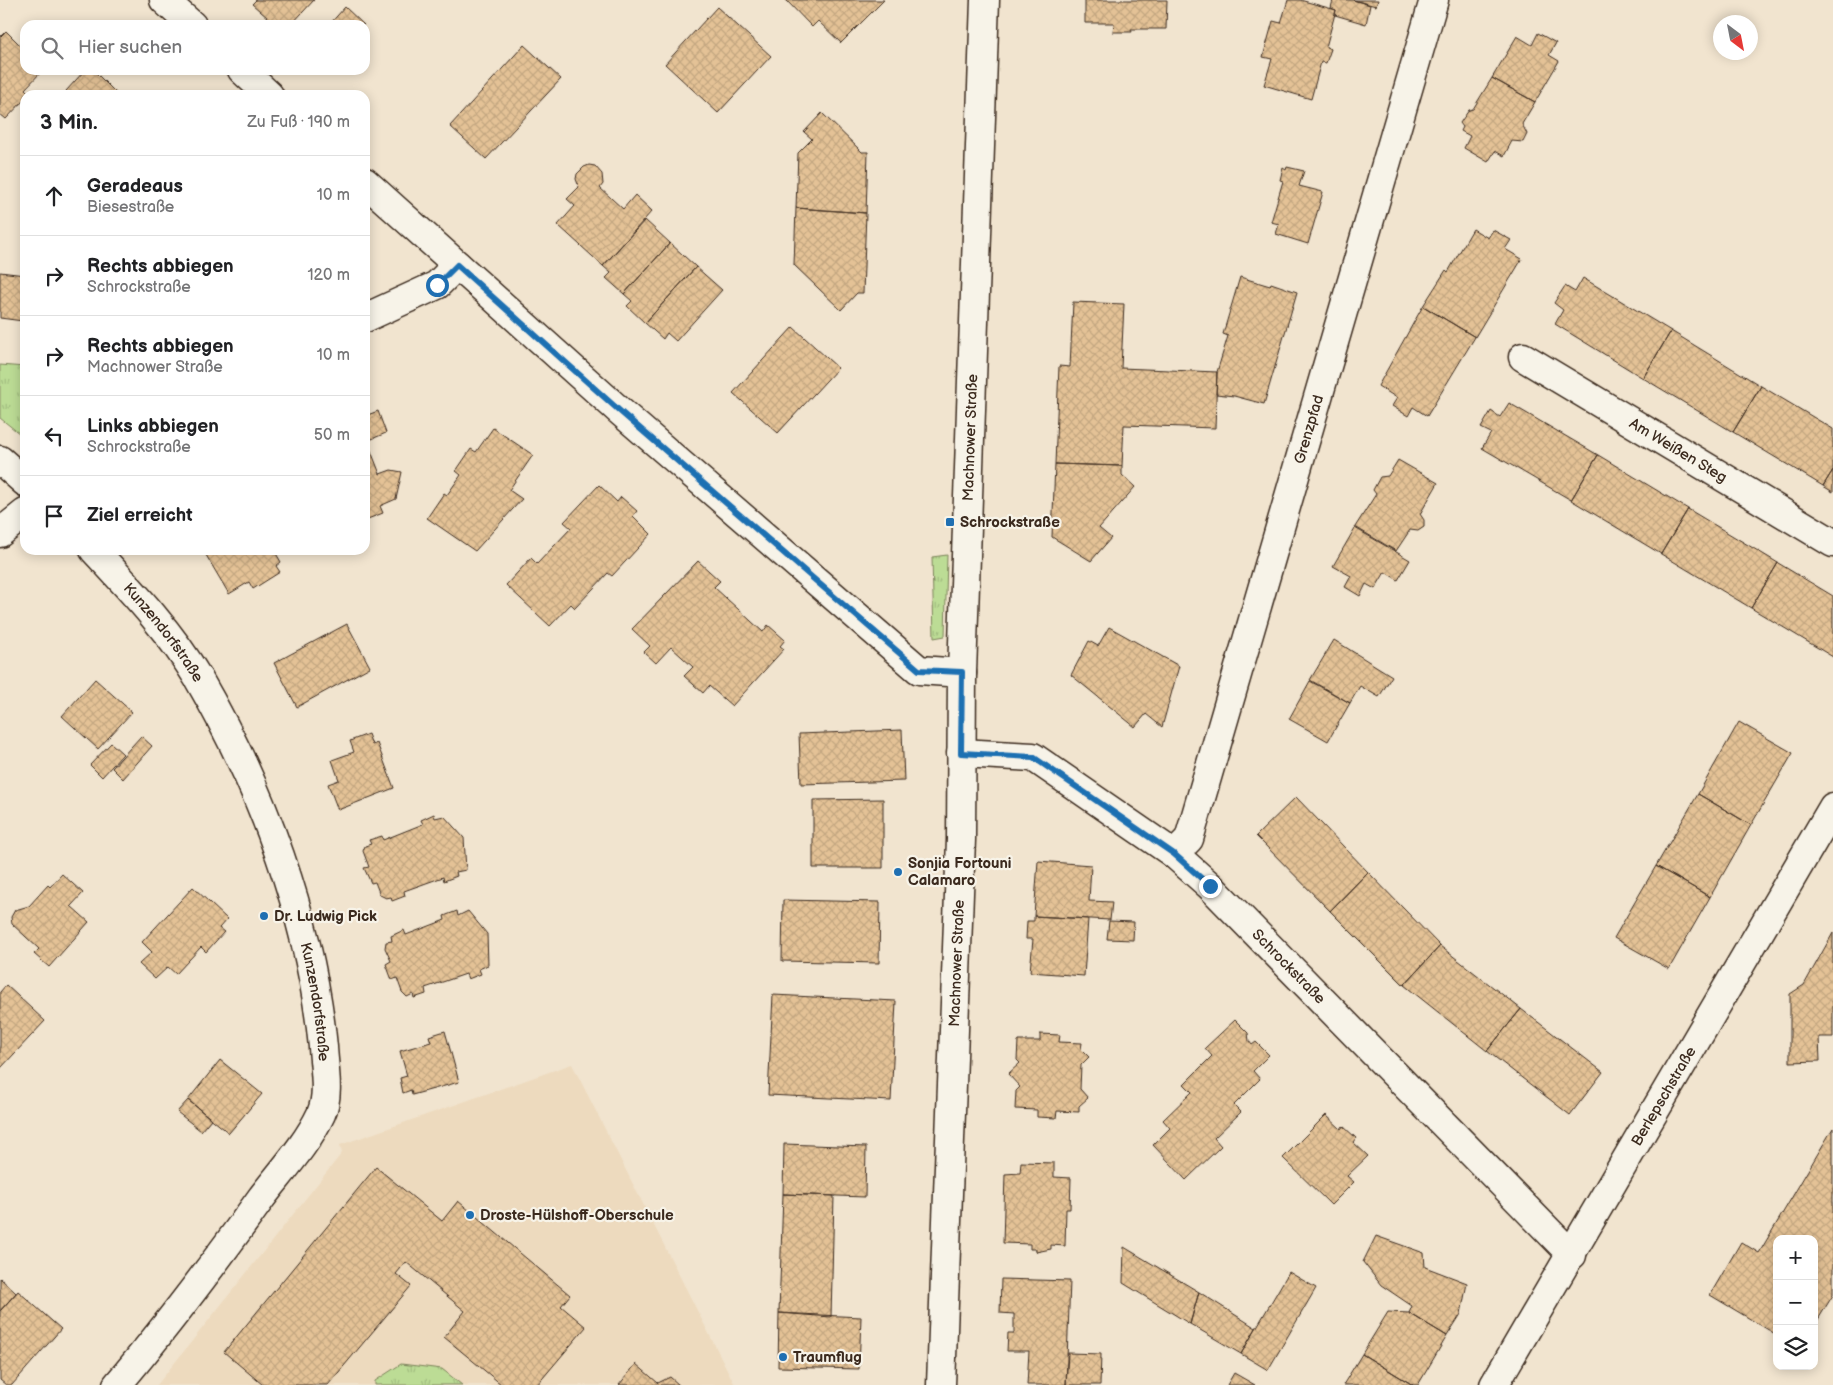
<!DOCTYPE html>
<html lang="de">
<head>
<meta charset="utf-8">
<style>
	body { margin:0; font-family:"Balsamiq Sans",sans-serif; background:#f2f2f2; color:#202124 }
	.controls { position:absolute; right:15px; bottom:15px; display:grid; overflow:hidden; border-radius:10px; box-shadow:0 2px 12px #0003 }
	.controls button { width:45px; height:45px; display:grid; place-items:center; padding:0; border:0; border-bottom:1px solid #e0e0e0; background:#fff; color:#202124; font:25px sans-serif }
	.compass { position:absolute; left:1713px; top:15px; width:45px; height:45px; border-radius:50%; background:#fff; box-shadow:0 2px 12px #0003; rotate:148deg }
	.stop { position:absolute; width:15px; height:15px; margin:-11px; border:4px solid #1f6fb2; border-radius:50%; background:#fff }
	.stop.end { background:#1f6fb2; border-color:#fff; box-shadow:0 1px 5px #0008 }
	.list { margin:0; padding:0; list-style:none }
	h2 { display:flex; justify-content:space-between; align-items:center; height:65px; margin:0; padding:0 20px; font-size:21px }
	h2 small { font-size:16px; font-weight:400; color:#757577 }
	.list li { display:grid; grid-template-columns:32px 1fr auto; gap:15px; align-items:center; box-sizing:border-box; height:80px; padding:0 20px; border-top:1px solid #e0e0e0 }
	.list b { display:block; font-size:19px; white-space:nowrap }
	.list p { margin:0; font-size:16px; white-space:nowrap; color:#757577 }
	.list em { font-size:16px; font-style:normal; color:#757577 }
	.icon { flex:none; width:28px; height:28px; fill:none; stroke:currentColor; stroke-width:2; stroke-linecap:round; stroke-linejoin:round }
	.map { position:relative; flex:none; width:1833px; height:1385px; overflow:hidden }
	.search { position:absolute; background:#fff; box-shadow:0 2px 12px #0003; left:20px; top:20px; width:350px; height:55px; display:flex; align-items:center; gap:12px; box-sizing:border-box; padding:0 18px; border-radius:15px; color:#757577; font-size:19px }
	.panel { position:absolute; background:#fff; box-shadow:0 2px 12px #0003; left:20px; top:90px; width:350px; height:465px; border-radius:15px }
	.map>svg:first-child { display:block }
	.built { fill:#eddabe }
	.grass { fill:url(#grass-tufts); stroke:#7c835a }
	.building { fill:url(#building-cross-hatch); stroke:#3b2a1e }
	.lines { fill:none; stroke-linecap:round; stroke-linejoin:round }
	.minor-casing { stroke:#3b2a1e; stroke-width:31 }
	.tertiary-casing { stroke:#3b2a1e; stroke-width:31 }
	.secondary-casing { stroke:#3b2a1e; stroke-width:31 }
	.minor { stroke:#f7f3e8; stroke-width:28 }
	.tertiary { stroke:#f7f3e8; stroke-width:28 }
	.secondary { stroke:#f7f3e8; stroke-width:28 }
	.route { stroke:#1f6fb2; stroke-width:6 }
	.poi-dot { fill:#1f6fb2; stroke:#f7f3e8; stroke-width:2 }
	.labels { text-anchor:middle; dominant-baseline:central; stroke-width:4.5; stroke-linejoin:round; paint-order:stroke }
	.street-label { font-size:15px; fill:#3b2a1e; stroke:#f7f3e8 }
	.poi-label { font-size:15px; font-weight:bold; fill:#3b2a1e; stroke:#f7f3e8; text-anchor:start }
</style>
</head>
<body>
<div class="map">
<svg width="1833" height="1385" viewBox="0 0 1833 1385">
	<defs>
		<pattern id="grass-tufts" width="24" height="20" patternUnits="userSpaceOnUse" patternTransform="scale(1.25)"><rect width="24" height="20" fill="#bcdc95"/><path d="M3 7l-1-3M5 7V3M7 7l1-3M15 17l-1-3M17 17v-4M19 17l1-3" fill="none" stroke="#a2bd80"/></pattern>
		<pattern id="building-cross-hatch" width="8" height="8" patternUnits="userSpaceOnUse" patternTransform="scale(1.25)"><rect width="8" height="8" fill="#e4c296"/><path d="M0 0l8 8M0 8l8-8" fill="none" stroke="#c4a781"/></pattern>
	</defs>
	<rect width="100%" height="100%" fill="#f1e4cf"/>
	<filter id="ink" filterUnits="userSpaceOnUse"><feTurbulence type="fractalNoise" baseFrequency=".02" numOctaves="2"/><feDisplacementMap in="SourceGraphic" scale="10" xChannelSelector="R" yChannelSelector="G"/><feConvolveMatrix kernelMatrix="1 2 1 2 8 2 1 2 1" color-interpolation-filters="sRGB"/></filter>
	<g filter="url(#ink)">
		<!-- built -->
		<path class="built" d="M572,1064L735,1385H157L342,1153L340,1145Z"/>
		<!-- grass -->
		<path class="grass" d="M0,365L25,367V438L0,418Z
			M947,555L945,636L934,638L932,557Z
			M401,1364L442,1369L462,1385H375V1381Z"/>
		<!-- building -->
		<path class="building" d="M256,0H314L291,25H276L252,4Z
			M786,0H884L841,43L818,21L812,27Z
			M1085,0H1167L1166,29H1131L1132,32H1113L1114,23H1085Z
			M1288,0H1300L1336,10L1326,47L1331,49L1326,63L1321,62L1311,99L1264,85L1272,59L1263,57L1273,21L1281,23Z
			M1333,0H1353L1370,5L1366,24L1335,15L1336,10L1331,8Z
			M1353,0H1378L1376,6Z
			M345,7L364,25H329Z
			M717,7L771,56L718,113L665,64Z
			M6,31L25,50V70H43L25,89L30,94L25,95V99L6,119L0,114V37Z
			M1538,33L1556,43L1549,55L1559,61L1535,102L1492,78L1517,36L1532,45Z
			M524,45L561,79L486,159L450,126Z
			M85,70H93L118,95H70L66,91Z
			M1492,78L1535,102L1522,124L1527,134L1523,142L1512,141L1504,156L1495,151L1488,162L1464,148L1470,136L1461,131L1463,127L1460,123L1469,110L1473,109Z
			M822,113L862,152H868L866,213L796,208L798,153L812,139L804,132Z
			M589,165L595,166L602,174L603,184L600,188L623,209L635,195L652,211L603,266L558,225L575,206L567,199L579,187L576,179L577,174L584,167Z
			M1287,167L1304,171L1299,186L1323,192L1308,244L1276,234L1279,224L1271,222L1283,181L1280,180L1283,168L1286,170Z
			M796,208L866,213L863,293H857L841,310L794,265Z
			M645,220L670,243L624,294L606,278L611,273L603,266Z
			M1473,229L1488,238L1493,230L1511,240L1505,249L1522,259L1475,337L1423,306L1446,270L1448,272Z
			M670,243L696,267L645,323L627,306L632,301L624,294Z
			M696,267L722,290L676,341L667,333L663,339L645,323Z
			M0,272L25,275L23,321L0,318Z
			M1240,277L1270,286L1271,283L1297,292L1264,404L1234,396L1216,394L1217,372L1228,336L1223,334Z
			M1583,278L1671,331L1643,378L1555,324L1563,310L1554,303L1565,286L1575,292Z
			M1073,302L1124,304L1121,368L1217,372L1215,428L1124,425L1122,466L1055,464L1059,366L1070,367Z
			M1423,306L1475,337L1427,416L1413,407L1408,416L1392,406L1397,398L1378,386Z
			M793,327L838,368L778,433L733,393Z
			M1671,331L1761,386L1733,432L1643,378Z
			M1761,386L1833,429V470L1823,486L1733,432Z
			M1509,403L1598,455L1571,500L1482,448L1491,433L1481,428L1491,411L1500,417Z
			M378,411L386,433L367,441L380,474L391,470L402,472L396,499L380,506L383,513L365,520V416Z
			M493,428L533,455L509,490L522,499L475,551L427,518L444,493L447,495L461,475L456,471L471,449L476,452Z
			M1598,455L1688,509L1661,554L1571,500Z
			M1398,460L1438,483L1420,514L1424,520V527L1418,531L1410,530L1396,551L1355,527L1376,494L1373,490L1380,477L1388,476Z
			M1055,464L1122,466V475L1135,487L1099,528L1111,538L1091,561L1052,537Z
			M1833,470V492L1823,486Z
			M599,485L617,502L621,497L637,511L633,516L651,534L612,576L608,573L575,608L571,604L550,626L506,585L531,558L537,564L571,528L564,522Z
			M1688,509L1778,563L1751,608L1661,554Z
			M1355,528L1410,560L1398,580L1385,572L1375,589L1366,584L1360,596L1345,587L1351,576L1333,566Z
			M203,550H274L281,562L276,566L280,572L253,589L249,582L229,594Z
			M698,561L720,581L714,587L763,632L768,625L785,640L780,646L784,649L732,706L709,686L703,693L684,676L693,667L671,647L656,663L644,652L650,646L632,629Z
			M1778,563L1833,596V657L1751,608Z
			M347,624L370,667L297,707L274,663Z
			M1109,627L1179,666L1162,727L1146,714L1135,727L1071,675L1089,641L1098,646Z
			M1334,640L1392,676L1379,697L1360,686L1350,703L1310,680Z
			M95,679L132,712L98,749L62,716Z
			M1310,681L1350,703L1328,741L1289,719Z
			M1739,722L1793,753L1751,825L1698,794Z
			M902,730L904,781L801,784L799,734Z
			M368,734L372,745L377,743L394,788L338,810L328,784L339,780L332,760L354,752L350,741Z
			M141,736L152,746L123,779L112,768Z
			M111,743L123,754L102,777L90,765Z
			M1698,794L1751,825L1710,897L1656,866Z
			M1296,797L1368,872L1330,911L1256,836Z
			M883,799V868H813V800Z
			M434,814L435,818L444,816L464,838L466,870L456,872L457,876L444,881L443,877L404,891L405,896L392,901L391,897L386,898L380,895L375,882L371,883L364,868L369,867L363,851L365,846L371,844L369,840L382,836L383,840L423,824L421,820Z
			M1038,861L1091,865L1089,901L1112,902L1110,920L1034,916Z
			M1656,866L1710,897L1669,969L1614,938Z
			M1368,872L1440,946L1404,985L1330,911Z
			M62,874L83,893L71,906L89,922L49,967L34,954L39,949L12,924L11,917L15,910L29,906L48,885L50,887Z
			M193,887L227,919L219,928L224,932L206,952L201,947L176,974L168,967L155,979L139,964L152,952L142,942Z
			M783,900L880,902L879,963L782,961Z
			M457,911L458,916L468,911L487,934L488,965L479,969L481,974L468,979L466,974L425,988L426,994L414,998L413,994L407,997L402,992L397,978L392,980L386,964L391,961L385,948L386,942L392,941L391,936L404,930L406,935L445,920L444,916Z
			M1034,916L1088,919L1084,976L1030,972L1033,939H1026L1027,921H1034Z
			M1109,921L1134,922L1133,940L1107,939Z
			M1833,933V1037H1819L1820,1061L1790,1062V994L1804,985Z
			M1440,946L1521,1009L1487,1051L1404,985Z
			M6,985L45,1021L0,1069V992Z
			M773,995L896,1001L891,1101L768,1095Z
			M1521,1009L1603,1072L1570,1115L1487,1051Z
			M1235,1020L1248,1033L1249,1041L1252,1045L1256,1042L1269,1055L1253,1071L1260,1079L1234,1105L1241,1112L1214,1138L1221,1146L1186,1180L1153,1145L1170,1128L1163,1120L1192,1092L1184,1084L1212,1056L1205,1048Z
			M445,1031L459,1082L412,1095L411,1090L403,1093L400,1078L407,1076L400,1051L431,1042L429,1036Z
			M1040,1034L1060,1035L1059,1042L1082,1043L1081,1049L1089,1057L1081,1065L1080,1089L1088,1098L1079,1106V1112L1057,1111L1056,1118L1037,1117V1110L1015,1109L1016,1091L1020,1087L1008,1074L1020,1063L1017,1060L1018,1041H1040Z
			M220,1060L262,1094L229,1133L188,1100Z
			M188,1100L211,1119L201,1131L177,1112Z
			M1326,1115L1341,1129L1343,1126L1356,1138L1353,1142L1368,1156L1347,1176L1354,1182L1331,1205L1283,1158Z
			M1833,1128V1295L1814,1326V1239H1777V1335L1710,1295L1741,1242L1759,1253Z
			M784,1144L866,1147L865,1197L783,1194Z
			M1021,1162L1054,1163V1177L1071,1178L1070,1209H1066L1065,1246L1051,1245V1249L1036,1252V1249H1030V1244L1003,1243L1005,1174L1020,1173Z
			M376,1167L442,1221L458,1201L570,1295L561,1306L586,1327L537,1385H502L444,1337L465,1311L406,1262L396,1274L411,1286L328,1385H263L224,1352Z
			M783,1194L834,1196L831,1317L779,1313Z
			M1376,1236L1424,1253L1425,1267L1467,1283L1461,1314L1447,1336L1409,1313L1412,1306L1381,1285L1363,1262Z
			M1124,1247L1199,1292L1190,1324L1123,1283Z
			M1289,1272L1316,1288L1268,1370L1241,1354Z
			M0,1278L16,1293L0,1311Z
			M1001,1279L1070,1281L1066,1385H1027L1029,1351H1007L1008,1333H1014V1314L1000,1313Z
			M18,1291L61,1329L12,1385H6L0,1380V1311Z
			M1199,1292L1256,1328L1241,1354L1190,1324Z
			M1388,1312L1409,1313L1447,1336L1418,1385H1413L1362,1354Z
			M779,1313L861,1317L859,1369L778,1367Z
			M1068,1353L1101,1354L1100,1385H1066Z
			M1362,1354L1413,1385H1343Z
			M636,1364L658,1383L670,1377L679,1385H619Z
			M1234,1373L1255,1385H1227Z"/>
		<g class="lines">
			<defs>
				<g id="minor">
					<path d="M164,0L192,25"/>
					<path d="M242,70L269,95"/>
					<path d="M365,182L622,413L919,670L962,673"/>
					<path d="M365,318L437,285L457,265"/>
					<path id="s1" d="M1523,357L1833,543"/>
					<path d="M0,460L25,482"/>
					<path d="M0,533L25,513"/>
					<path id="s2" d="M94,550C131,590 170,631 198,678C262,788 311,920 323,1047C324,1068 330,1094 321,1114C307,1144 282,1171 262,1197C216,1261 168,1325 117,1385"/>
					<path id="s3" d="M961,753L1033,757L1174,854L1210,886L1572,1255"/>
					<path id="s4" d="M1174,854L1189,839L1434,0"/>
				</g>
				<g id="tertiary">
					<path id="s5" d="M1494,1385L1833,807"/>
				</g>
				<g id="secondary">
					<path id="s6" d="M941,1385L961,839L962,673L985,0"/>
				</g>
			</defs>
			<!-- minor casing -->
			<use href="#minor" class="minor-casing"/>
			<!-- tertiary casing -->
			<use href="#tertiary" class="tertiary-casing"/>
			<!-- secondary casing -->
			<use href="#secondary" class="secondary-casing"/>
			<!-- minor -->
			<use href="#minor" class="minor"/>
			<!-- tertiary -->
			<use href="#tertiary" class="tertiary"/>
			<!-- secondary -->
			<use href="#secondary" class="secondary"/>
		</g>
	</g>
	<g class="lines" filter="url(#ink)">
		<!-- route -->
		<path class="route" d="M437,285L457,265L622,413L919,670L962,672L961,753L1033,757L1174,854L1210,886"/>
	</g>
	<!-- markers -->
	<g class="poi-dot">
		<rect x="945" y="517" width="10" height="10" rx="2.5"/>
		<circle cx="898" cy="872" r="5"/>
		<circle cx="264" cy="916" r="5"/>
		<circle cx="470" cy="1215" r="5"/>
		<circle cx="783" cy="1357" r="5"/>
	</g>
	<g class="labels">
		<!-- street labels -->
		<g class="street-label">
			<text stroke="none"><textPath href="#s4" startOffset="448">Grenzpfad</textPath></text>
			<text stroke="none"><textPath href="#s6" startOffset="948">Machnower Straße</textPath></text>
			<text stroke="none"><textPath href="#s1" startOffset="181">Am Weißen Steg</textPath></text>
			<text stroke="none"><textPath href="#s2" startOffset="108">Kunzendorfstraße</textPath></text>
			<text stroke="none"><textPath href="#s6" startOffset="422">Machnower Straße</textPath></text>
			<text stroke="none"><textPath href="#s3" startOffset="404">Schrockstraße</textPath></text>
			<text stroke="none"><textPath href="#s2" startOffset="512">Kunzendorfstraße</textPath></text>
			<text stroke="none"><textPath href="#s5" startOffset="335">Berlepschstraße</textPath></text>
		</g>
		<!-- poi labels -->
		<g class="poi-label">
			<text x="960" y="522">Schrockstraße</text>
			<text x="908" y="863">Sonjia Fortouni<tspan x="908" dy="17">Calamaro</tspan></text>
			<text x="274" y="916">Dr. Ludwig Pick</text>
			<text x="480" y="1215">Droste-Hülshoff-Oberschule</text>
			<text x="793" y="1357">Traumflug</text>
		</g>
	</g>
</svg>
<div class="controls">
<button>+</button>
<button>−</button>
<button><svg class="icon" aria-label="layers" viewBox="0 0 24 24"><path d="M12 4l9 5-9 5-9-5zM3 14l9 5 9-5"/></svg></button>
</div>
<svg class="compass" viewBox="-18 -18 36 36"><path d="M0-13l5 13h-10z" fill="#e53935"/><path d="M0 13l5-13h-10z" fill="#757577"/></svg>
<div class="stop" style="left:437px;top:285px"></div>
<div class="stop end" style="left:1210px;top:886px"></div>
<div class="search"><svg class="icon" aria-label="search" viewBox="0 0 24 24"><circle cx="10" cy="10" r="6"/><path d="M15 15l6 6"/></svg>Hier suchen</div>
<section class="panel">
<h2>3 Min.<small>Zu Fuß · 190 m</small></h2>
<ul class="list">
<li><svg class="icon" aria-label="ahead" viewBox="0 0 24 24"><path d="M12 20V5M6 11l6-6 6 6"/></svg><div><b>Geradeaus</b><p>Biesestraße</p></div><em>10 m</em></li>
<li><svg class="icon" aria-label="right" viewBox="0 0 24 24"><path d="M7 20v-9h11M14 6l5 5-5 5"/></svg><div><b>Rechts abbiegen</b><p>Schrockstraße</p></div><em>120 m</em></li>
<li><svg class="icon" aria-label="right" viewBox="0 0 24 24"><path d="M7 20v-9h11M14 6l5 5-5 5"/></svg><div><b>Rechts abbiegen</b><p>Machnower Straße</p></div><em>10 m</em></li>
<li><svg class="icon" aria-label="left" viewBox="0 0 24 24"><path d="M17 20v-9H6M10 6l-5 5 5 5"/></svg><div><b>Links abbiegen</b><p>Schrockstraße</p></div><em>50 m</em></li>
<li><svg class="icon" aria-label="arrive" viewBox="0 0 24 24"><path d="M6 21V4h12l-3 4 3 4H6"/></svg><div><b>Ziel erreicht</b></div></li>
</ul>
</section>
</div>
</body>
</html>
